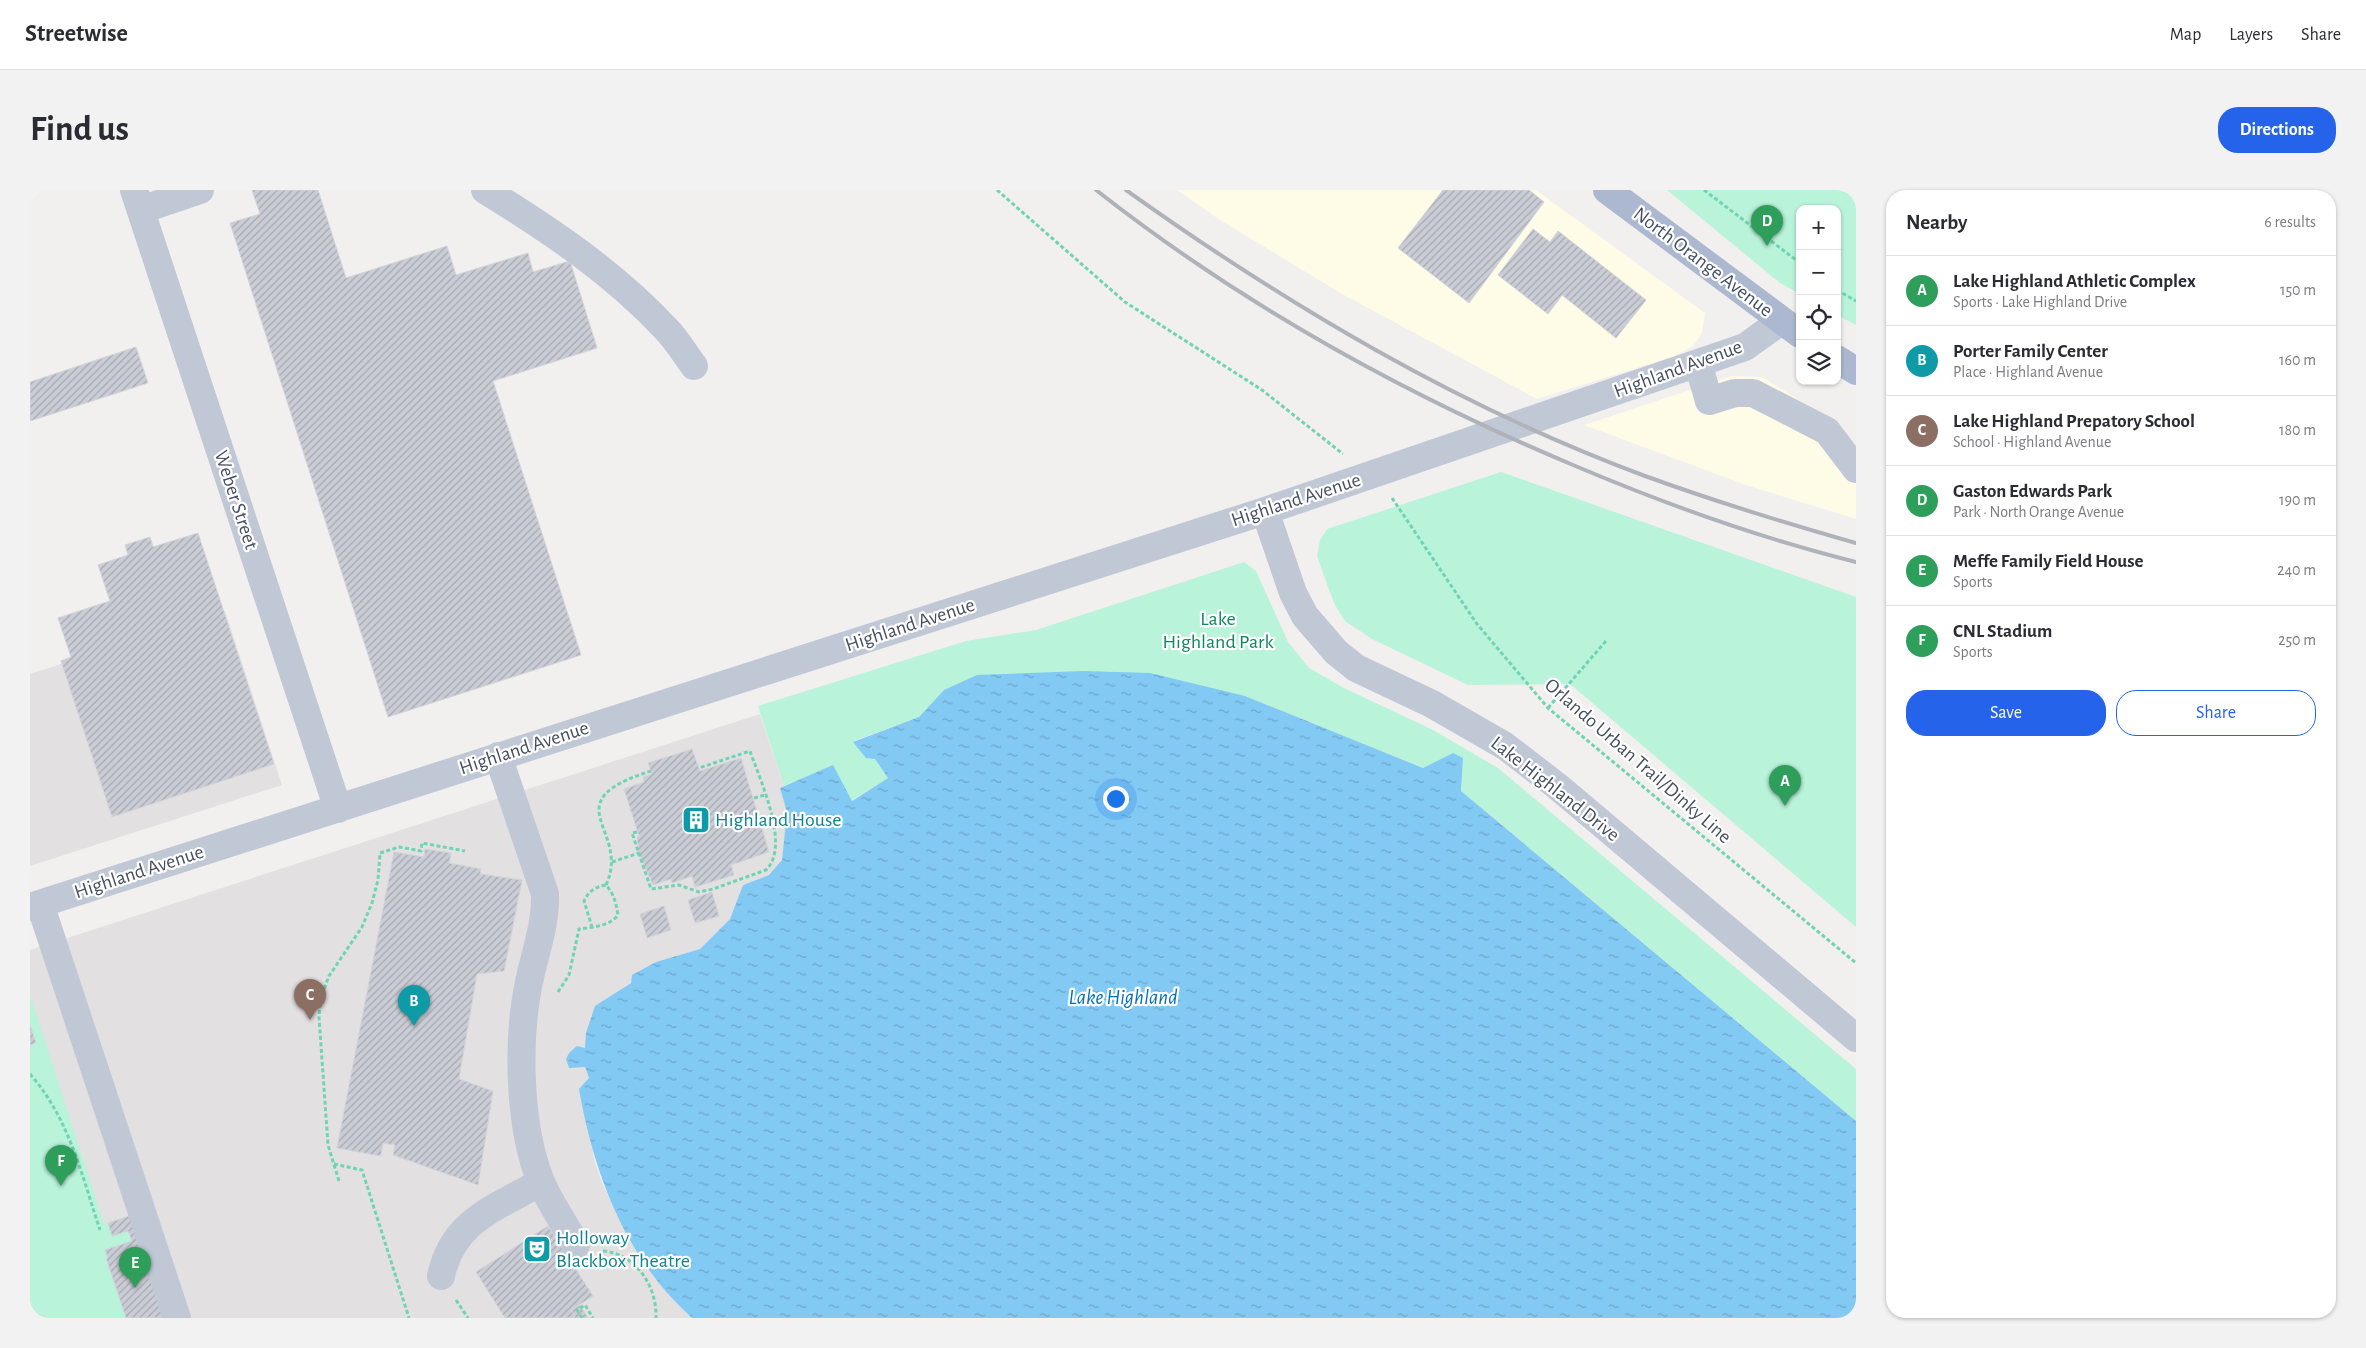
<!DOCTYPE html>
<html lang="en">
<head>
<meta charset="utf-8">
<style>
	body { margin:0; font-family:"Alegreya Sans",sans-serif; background:#f2f2f3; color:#2b2b33 }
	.controls { position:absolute; right:15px; top:15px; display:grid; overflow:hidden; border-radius:10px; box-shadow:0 1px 4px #0004 }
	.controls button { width:45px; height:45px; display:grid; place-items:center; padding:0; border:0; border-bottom:1px solid #e1e1e2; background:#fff; color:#2b2b33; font:25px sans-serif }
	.you { position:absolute; left:1085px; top:608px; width:18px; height:18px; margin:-12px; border:4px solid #fff; border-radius:50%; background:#1a73e8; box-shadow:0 0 0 8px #1a73e833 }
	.badge { display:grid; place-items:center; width:32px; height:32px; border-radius:50%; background:#2563eb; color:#fff; font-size:16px; font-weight:700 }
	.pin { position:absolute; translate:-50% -41px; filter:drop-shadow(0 1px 2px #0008) }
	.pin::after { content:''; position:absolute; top:26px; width:18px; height:15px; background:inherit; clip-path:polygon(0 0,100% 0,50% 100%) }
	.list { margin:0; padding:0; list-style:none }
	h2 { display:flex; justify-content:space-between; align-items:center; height:65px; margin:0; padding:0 20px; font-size:21px }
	h2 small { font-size:16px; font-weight:400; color:#7c7c81 }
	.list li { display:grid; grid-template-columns:32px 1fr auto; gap:15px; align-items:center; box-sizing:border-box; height:70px; padding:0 20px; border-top:1px solid #e1e1e2 }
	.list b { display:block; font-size:19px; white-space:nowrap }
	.list p { margin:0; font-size:16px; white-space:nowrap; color:#7c7c81 }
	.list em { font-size:16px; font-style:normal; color:#7c7c81 }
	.actions { display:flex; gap:10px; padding:15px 20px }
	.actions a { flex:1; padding:11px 0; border:1px solid #2563eb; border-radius:20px; text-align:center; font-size:18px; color:#2563eb }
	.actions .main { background:#2563eb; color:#fff }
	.icon { flex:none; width:28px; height:28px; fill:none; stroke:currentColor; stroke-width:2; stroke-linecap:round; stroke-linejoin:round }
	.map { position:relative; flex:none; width:1826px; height:1128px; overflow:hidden; border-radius:20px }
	header { display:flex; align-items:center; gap:30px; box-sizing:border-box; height:70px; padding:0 25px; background:#fff; border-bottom:1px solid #e1e1e2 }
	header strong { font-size:24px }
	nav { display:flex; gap:28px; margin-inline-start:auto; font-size:18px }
	.intro { display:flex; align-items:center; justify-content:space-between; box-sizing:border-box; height:120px; padding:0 30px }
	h1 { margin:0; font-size:35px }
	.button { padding:12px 22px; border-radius:20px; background:#2563eb; color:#fff; font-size:18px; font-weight:700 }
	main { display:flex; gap:30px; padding:0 30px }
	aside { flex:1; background:#fff; border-radius:20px; box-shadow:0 1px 4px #0004 }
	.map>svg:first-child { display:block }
	.commercial { fill:#fefbe7 }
	.education { fill:#e3e0e1 }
	.park { fill:#b9f3da }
	.water { fill:url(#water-ripples) }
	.building { fill:url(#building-hatch); stroke:#d2d3db }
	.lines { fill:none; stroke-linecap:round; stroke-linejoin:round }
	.path { stroke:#6ed4b3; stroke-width:3; stroke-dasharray:4 2.5; stroke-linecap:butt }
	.minor { stroke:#c1c8d5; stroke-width:28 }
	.major { stroke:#acb8d0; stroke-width:28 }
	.rail { stroke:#b0b2ba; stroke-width:4 }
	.labels { text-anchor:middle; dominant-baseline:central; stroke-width:4.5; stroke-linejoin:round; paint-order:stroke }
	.street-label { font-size:20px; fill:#454e5e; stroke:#fff }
	.park-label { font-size:20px; fill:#0e875f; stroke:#fff }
	.culture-label { font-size:20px; fill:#0d838f; stroke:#fff; text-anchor:start }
	.water-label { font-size:21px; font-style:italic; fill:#0071b7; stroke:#fff }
</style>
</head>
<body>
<header>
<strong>Streetwise</strong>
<nav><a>Map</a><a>Layers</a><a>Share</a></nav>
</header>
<div class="intro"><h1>Find us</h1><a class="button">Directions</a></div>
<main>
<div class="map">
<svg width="1826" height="1128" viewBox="0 0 1826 1128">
	<defs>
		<pattern id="water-ripples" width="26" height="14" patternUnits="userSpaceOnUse" patternTransform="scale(1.25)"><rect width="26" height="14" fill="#82c9f4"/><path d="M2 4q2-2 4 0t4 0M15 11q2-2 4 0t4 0" fill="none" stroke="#6ca5c9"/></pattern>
		<pattern id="building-hatch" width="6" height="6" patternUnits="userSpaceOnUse" patternTransform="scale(1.25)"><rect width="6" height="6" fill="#cacdd5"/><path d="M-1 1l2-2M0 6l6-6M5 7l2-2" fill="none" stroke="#a6a9b0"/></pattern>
	</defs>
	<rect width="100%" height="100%" fill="#f2efef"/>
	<!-- commercial -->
	<path class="commercial" d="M1147,0H1506L1675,123L1672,143L1663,156L1645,166L1507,209L1312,104L1190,30Z
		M1702,186L1732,187L1811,236L1826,282V329L1716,295L1554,235Z"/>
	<!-- education -->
	<path class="education" d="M195,421L252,595L0,676V484Z
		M730,524L754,596L750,598L757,621V639L752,670L739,685L713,695L700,729L670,759L626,772L584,805L556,843L555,877L559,888L564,970L573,995L601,1053L646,1113L662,1128H0V760Z"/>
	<!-- park -->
	<path class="park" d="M1637,0H1826V135L1807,125V19H1770V104L1750,93Z
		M1471,282L1826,407V737L1540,494L1438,495L1342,449L1315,431L1305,415L1298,397L1287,366L1290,350L1297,339Z
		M1214,372L1226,381L1258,452L1279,478L1314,498L1403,540L1468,578L1826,879V931L1431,601L1433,568L1393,578L1215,506L914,500L889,527L824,551L845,569L858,588L821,611L803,576L754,596L728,516L936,451L1006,440Z
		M0,804L74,1034L102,1025L135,1128H0Z"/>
	<!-- water -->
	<path class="water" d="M1053,481L1120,483L1215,506L1393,578L1423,563L1433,568L1431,601L1826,931V1128H662C596,1069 564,985 549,899L559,888L555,877L539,878L536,869L539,863L547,856L555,858L556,843L565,816L601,793L602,785L626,772L670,759L700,729L713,695L739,685L752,670L757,622L750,598L803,575L822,611L858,588L845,569L836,568L823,552L889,527L914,500L947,485Z"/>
	<!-- building -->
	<path class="building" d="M222,0H288L316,88L417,56L426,85L498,63L503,82L540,71L567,158L463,191L551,465L358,527L200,33L230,24Z
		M1413,0H1499L1514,12L1439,113L1368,58Z
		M1503,39L1520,52L1528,41L1616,110L1586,148L1532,105L1518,124L1468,85Z
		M106,157L118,193L0,231V192Z
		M168,343L244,574L82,627L31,471L41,467L28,428L80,411L68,375L98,365L95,355L120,347L123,357Z
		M662,559L670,581L711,568L739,662L701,675L704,685L665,697L662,686L642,693L641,689L623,695L609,663L607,647L609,646L594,599L614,592L613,587L622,584L618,573Z
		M395,659L421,663L419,673L451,679L450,684L492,690L474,781L447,784L429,889L463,901L448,995L363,965L365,955L353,953L351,966L307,958L364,662L394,667Z
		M682,702L689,726L665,733L658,710Z
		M634,716L641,740L617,748L610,724Z
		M0,835L6,853L0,855Z
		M102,1025L135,1128H96L76,1068H78L75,1060L102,1051L98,1041L82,1046L78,1033Z
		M518,1036L563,1106L541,1120L545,1126L542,1128H475L446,1082Z
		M550,1115L558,1128H542L545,1126L541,1120Z"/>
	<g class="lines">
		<!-- path -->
		<path class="path" d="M967,0L1095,112L1232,200L1313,264
			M1674,0L1770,73
			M1807,100L1826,111
			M1362,308L1447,434L1518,518L1826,773
			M1518,518L1576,451
			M724,608L735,605
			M607,642L602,643L621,699L649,695L669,702L683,699L736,680C761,656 730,590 720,561L669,578
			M582,672L609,663
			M576,695C602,639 520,613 621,581
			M528,802L539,785L549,739C563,737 580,736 588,725C586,713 584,704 576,695C565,697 559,701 554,711L562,737
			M0,884C39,928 52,986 70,1040
			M304,974L332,980L379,1128
			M309,991L298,955L289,827L291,807L299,786L332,737L342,713L348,690L350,663L369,657L391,661L392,653L435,661
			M573,1061C607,1064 627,1097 626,1128
			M426,1110L438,1128
			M552,1128L547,1120L555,1115L563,1128"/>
		<!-- minor -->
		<path class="minor" d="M104,0L308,619
			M455,0C520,40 584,83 636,139C647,150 655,164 664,176
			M111,20L170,0
			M1668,173L1679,211L1705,203H1723L1797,241L1826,279
			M1235,321L1263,403L1275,426L1306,462L1326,478L1402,514L1475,556L1527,596L1826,848
			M468,566L515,704C516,736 504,765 498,797C487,854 489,938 511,992C520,1013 535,1034 546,1055
			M10,714L147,1128
			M0,717L1235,321L1715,157L1751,131
			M411,1086C423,1030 466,1018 511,992"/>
		<!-- major -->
		<path class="major" d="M1577,0L1770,144
			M1807,169L1826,181"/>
		<!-- rail -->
		<path class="rail" d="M1066,0C1211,114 1374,204 1543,275C1635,314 1729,348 1826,372
			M1096,0C1257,115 1429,217 1615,286C1684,311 1755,333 1826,353"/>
	</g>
	<!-- icons -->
	<defs>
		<symbol id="building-square" viewBox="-11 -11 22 22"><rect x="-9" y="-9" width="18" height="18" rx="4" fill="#0f9aa8" stroke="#fff"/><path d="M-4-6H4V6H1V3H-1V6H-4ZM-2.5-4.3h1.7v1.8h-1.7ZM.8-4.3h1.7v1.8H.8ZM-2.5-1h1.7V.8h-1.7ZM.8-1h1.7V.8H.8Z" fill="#fff"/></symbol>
		<symbol id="theatre-square" viewBox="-11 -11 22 22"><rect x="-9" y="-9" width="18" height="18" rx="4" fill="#0f9aa8" stroke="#fff"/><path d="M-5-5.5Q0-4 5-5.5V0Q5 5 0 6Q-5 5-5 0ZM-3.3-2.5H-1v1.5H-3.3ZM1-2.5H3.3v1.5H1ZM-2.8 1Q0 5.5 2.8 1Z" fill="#fff"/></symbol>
	</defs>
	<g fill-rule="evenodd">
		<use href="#building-square" x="650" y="614" width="32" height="32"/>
		<use href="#theatre-square" x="491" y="1043" width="32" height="32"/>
	</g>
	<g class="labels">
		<!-- street labels -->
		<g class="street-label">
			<text transform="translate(1673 72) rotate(37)">North Orange Avenue</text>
			<text transform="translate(1648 179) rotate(-20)">Highland Avenue</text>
			<text transform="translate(206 310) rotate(72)">Weber Street</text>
			<text transform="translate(1266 310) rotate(-18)">Highland Avenue</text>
			<text transform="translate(880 435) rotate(-18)">Highland Avenue</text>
			<text transform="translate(494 558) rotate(-18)">Highland Avenue</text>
			<text transform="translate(1608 571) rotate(41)">Orlando Urban Trail/Dinky Line</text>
			<text transform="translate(1525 599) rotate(38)">Lake Highland Drive</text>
			<text transform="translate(109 682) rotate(-18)">Highland Avenue</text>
		</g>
		<!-- park labels -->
		<g class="park-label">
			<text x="1188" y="429">Lake<tspan x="1188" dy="23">Highland Park</tspan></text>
		</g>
		<!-- culture labels -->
		<g class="culture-label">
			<text x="685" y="630">Highland House</text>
			<text x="526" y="1048">Holloway<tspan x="526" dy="23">Blackbox Theatre</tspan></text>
		</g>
		<!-- water labels -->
		<g class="water-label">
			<text x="1093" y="807">Lake Highland</text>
		</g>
	</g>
</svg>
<div class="controls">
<button>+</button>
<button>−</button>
<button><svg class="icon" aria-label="locate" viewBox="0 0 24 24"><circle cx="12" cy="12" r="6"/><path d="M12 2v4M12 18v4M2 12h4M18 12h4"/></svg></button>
<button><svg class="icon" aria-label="layers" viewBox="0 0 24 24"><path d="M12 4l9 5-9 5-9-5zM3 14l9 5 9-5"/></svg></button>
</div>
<div class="you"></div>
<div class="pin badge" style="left:1755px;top:616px;background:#2e9e5b">A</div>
<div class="pin badge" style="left:384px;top:836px;background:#0f9aa8">B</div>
<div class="pin badge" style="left:280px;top:830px;background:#8d6e63">C</div>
<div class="pin badge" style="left:1737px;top:56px;background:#2e9e5b">D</div>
<div class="pin badge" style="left:105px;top:1098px;background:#2e9e5b">E</div>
<div class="pin badge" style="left:31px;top:996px;background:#2e9e5b">F</div>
</div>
<aside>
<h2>Nearby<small>6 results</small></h2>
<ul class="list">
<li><span class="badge" style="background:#2e9e5b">A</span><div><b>Lake Highland Athletic Complex</b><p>Sports · Lake Highland Drive</p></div><em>150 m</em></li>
<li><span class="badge" style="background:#0f9aa8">B</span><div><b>Porter Family Center</b><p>Place · Highland Avenue</p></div><em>160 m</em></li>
<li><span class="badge" style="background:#8d6e63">C</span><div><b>Lake Highland Prepatory School</b><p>School · Highland Avenue</p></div><em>180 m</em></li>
<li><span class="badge" style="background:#2e9e5b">D</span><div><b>Gaston Edwards Park</b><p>Park · North Orange Avenue</p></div><em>190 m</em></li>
<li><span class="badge" style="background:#2e9e5b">E</span><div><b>Meffe Family Field House</b><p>Sports</p></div><em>240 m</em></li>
<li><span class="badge" style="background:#2e9e5b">F</span><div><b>CNL Stadium</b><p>Sports</p></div><em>250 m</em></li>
</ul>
<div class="actions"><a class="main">Save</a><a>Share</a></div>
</aside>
</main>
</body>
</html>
